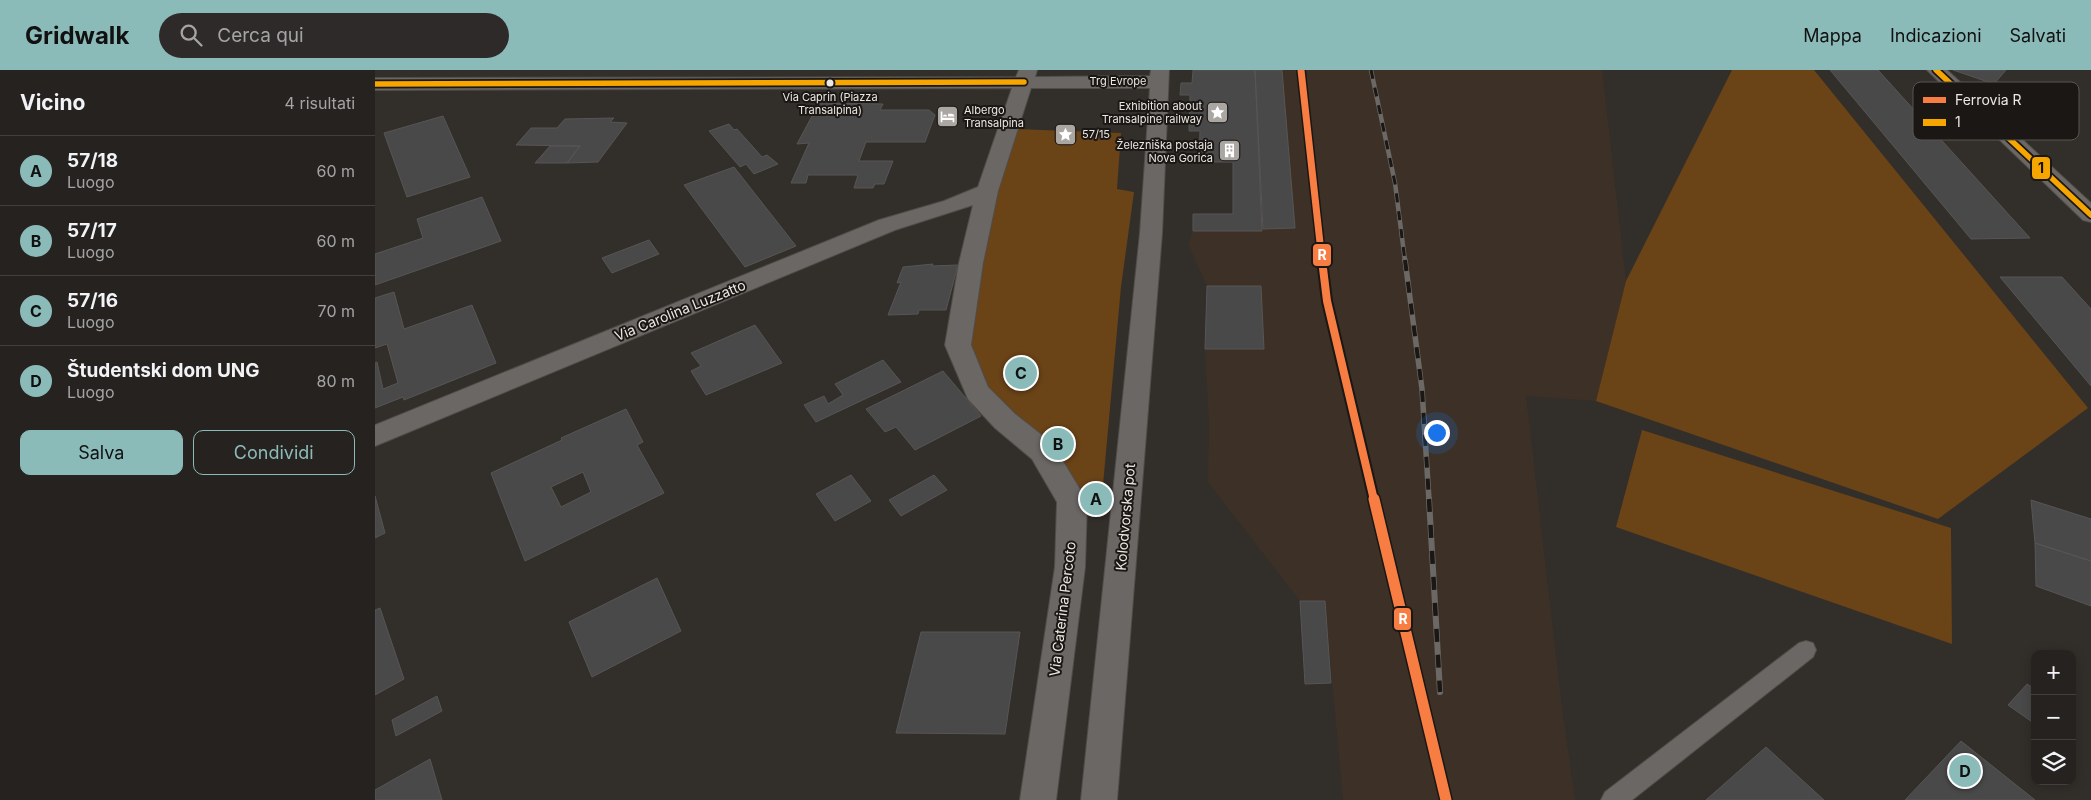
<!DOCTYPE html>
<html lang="it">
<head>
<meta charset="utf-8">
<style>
	body { margin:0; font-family:Inter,sans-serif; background:#2e2a29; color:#f1f3f6 }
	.controls { position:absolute; right:15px; bottom:15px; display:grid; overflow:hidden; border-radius:10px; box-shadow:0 2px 12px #0003 }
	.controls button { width:45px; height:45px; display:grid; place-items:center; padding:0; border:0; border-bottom:1px solid #423f3e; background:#262220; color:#f1f3f6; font:25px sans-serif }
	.you { position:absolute; left:1061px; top:362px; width:18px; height:18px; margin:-12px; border:4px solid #fff; border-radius:50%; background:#1a73e8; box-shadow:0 0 0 8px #1a73e833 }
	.badge { display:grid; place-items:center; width:32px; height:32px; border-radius:50%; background:#8bbbb9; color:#111; font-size:16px; font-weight:700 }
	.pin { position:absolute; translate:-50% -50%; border:2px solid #fff; box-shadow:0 1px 5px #0006 }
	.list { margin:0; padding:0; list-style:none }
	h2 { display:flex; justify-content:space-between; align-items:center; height:65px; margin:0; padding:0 20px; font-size:21px }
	h2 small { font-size:16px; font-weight:400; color:#a4a4a5 }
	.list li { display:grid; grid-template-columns:32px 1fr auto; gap:15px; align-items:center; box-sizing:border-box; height:70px; padding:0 20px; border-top:1px solid #423f3e }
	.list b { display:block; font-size:19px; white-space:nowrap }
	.list p { margin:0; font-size:16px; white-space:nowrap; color:#a4a4a5 }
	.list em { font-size:16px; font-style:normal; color:#a4a4a5 }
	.actions { display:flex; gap:10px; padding:15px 20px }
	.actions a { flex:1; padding:11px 0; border:1px solid #8bbbb9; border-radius:10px; text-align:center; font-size:18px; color:#8bbbb9 }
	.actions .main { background:#8bbbb9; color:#111 }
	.icon { flex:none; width:28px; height:28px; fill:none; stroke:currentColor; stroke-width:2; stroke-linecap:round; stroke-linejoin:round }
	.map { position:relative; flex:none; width:1716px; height:730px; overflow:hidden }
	header { display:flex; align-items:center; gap:30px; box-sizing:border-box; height:70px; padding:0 25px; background:#8bbbb9; color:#111 }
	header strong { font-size:24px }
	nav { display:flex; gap:28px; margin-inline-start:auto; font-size:18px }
	.search { width:350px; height:45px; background:#2e2a29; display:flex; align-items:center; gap:12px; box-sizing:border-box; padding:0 18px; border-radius:28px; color:#a4a4a5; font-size:19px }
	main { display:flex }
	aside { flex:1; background:#262220 }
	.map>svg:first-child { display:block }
	.built { fill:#3d3127 }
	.green { fill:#6a4317 }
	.building { fill:#4a4949; stroke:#575555; fill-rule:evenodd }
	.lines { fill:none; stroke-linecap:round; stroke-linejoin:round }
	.lane-casing { stroke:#504d49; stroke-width:2 }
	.street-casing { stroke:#504d49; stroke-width:2 }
	.secondary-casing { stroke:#504d49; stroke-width:2 }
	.lane { fill:#6a6764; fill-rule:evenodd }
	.street { fill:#6a6764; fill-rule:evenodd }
	.secondary { fill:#6a6764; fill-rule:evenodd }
	.rail-far2-casing { stroke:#6b6865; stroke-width:4.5 }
	.rail-far1-casing { stroke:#6b6865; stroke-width:5.5 }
	.rail-casing { stroke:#6b6865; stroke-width:6 }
	.rail-far2 { stroke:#1a1714; stroke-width:3; stroke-dasharray:9; stroke-linecap:butt }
	.rail-far1 { stroke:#1a1714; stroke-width:4; stroke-dasharray:11; stroke-linecap:butt }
	.rail { stroke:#1a1714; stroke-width:4.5; stroke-dasharray:13; stroke-linecap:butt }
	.bus-1-casing { stroke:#1a1714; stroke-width:9 }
	.bus-1 { stroke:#f7a600; stroke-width:5.5 }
	.rail-1-far2-casing { stroke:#1a1714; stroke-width:10 }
	.rail-1-far1-casing { stroke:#1a1714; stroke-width:12 }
	.rail-1-casing { stroke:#1a1714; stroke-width:14 }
	.rail-1-far2 { stroke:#f77d43; stroke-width:7 }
	.rail-1-far1 { stroke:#f77d43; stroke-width:8 }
	.rail-1 { stroke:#f77d43; stroke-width:11 }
	.bus-dot { fill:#ebe7e2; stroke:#1a1714; stroke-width:2 }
	.labels { text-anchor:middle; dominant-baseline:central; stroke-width:4; stroke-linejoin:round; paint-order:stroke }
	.far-street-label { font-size:11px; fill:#ebe7e2; stroke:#1a1714 }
	.far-bus-label { font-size:11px; fill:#ebe7e2; stroke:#1a1714 }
	.far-poi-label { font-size:11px; fill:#ebe7e2; stroke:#1a1714; text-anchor:end }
	.street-label { font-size:14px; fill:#ebe7e2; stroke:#1a1714 }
	.key { fill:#1a1714; stroke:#595552; stroke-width:1 }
	.key-label { font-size:14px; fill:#ebe7e2 }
	.line-badge { stroke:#1a1714; stroke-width:2 }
	.badge-label { font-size:14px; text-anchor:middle; font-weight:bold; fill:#fff }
	.pale-badge-label { font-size:14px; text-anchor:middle; font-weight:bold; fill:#111 }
</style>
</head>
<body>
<header>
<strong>Gridwalk</strong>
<div class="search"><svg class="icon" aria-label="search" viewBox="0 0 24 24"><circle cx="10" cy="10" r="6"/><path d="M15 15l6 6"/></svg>Cerca qui</div>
<nav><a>Mappa</a><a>Indicazioni</a><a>Salvati</a></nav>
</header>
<main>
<aside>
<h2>Vicino<small>4 risultati</small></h2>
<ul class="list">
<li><span class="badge">A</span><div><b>57/18</b><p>Luogo</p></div><em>60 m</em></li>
<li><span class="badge">B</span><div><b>57/17</b><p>Luogo</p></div><em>60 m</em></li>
<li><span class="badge">C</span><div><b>57/16</b><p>Luogo</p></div><em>70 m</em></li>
<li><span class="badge">D</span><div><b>Študentski dom UNG</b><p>Luogo</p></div><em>80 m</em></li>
</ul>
<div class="actions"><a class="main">Salva</a><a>Condividi</a></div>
</aside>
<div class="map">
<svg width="1716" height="730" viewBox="0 0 1716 730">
	<rect width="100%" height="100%" fill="#322e2a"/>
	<!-- built -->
	<path class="built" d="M818,0H1227L1251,211L1221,331L1151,326L1187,639L1200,730H968L950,531H925L833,412L834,351L830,279L832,216L813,174L818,161V144H858V93L824,92L825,61H814L815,25H805L806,13H817Z"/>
	<!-- green -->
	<path class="green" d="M1357,0H1439L1713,338L1563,449L1221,331L1251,211Z
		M638,59L746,63L742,119L759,122L746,217L728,415L700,422L610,319L592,275L609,163Z
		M1267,360L1576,458L1577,574L1241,457Z"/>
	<!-- building -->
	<path class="building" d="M818,0H880L887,161H818V144H858V92H824L825,61H814L815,25H805L806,13H817Z
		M880,0H907L920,158L888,159Z
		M1455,0H1503L1655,168L1596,169Z
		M1578,0H1631L1619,14Z
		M444,33L508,34L505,40H554L560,45L550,72H491L484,91H518L509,114H500L498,118H479L483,105H433L431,113H416L434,73L422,74Z
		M68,46L95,107L32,127L9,63Z
		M239,48L235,52L252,53L223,92L192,93L205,76L141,75L156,58H182L190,49Z
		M354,54L359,60L362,59L387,87L392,85L403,94L379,104L371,94L365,97L334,61Z
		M175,76H205L192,93H160Z
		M359,97L421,176L370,197L309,115Z
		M107,127L126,171L0,215V184L48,168L42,149Z
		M274,170L284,184L237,203L227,188Z
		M558,194L557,196L583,195L571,240H544L543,244L513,245L526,212L522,213L528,197Z
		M1625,207H1687L1716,239V316Z
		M832,216H886L889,279H830Z
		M19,222L29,259L97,235L121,293L29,330L28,327L0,338V293L2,292L8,319L23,313L12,274L0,278V228Z
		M380,255L407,293L331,325L316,301L326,296L316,283Z
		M508,290L526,312L441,352L429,335L449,326L453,334L468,325L460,314Z
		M568,301L606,346L540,380L521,357L510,362L491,339Z
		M251,339L268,372L262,375L289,423L150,491L116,403L187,370L186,368ZM208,402L216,422L186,437L176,417Z
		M476,405L496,431L460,451L441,424Z
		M559,405L572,420L526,446L514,430Z
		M0,426L10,463L0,468Z
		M1656,430L1716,449V491L1660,473Z
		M1660,473L1716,491V536L1661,516Z
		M282,508L306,561L217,607L194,552Z
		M925,531H950L956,613L930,614Z
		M5,538L29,609L0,625V540Z
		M546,562H645L630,664L521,663Z
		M1652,614L1660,619V654L1633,635Z
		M62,626L67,641L21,666L17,650Z
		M1586,671L1660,730H1530Z
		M1391,677L1449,730H1331Z
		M55,689L67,730H0V720Z"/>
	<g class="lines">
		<defs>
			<path id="lane" d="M1431,571L1438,573L1441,580L1438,587L1257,730H1226L1230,722L1424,573Z"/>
			<path id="street" d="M644,0H662L660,7L775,6L776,0H794L787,163L742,730H706L765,163L775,18H656L623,121L608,193L596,275L613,317L640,344L677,373L712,431L710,497L681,730H645L680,497L682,432L657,389L620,358L593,329L570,275L584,193L598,135L520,160L0,376V355L504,150L569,131L603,117L637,18L0,20V8L641,7Z"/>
			<path id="secondary" d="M1552,0H1572L1716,133V152L1708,150Z"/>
		</defs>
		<!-- lane casing -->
		<use href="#lane" class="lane-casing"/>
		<!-- street casing -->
		<use href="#street" class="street-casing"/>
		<!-- secondary casing -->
		<use href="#secondary" class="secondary-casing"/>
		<!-- lane -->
		<use href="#lane" class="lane"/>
		<!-- street -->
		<use href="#street" class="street"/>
		<!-- secondary -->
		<use href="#secondary" class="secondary"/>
		<defs>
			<path id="rail-far2" d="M996,0L1020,113L1030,191"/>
			<path id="rail-far1" d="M1030,190L1047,319L1054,430"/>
			<path id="rail" d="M1054,429L1065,622"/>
		</defs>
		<!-- rail-far2 casing -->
		<use href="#rail-far2" class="rail-far2-casing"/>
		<!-- rail-far1 casing -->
		<use href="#rail-far1" class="rail-far1-casing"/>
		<!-- rail casing -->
		<use href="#rail" class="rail-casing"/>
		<!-- rail-far2 -->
		<use href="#rail-far2" class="rail-far2"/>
		<!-- rail-far1 -->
		<use href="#rail-far1" class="rail-far1"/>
		<!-- rail -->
		<use href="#rail" class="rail"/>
		<defs>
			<path id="bus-1" d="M1561,0L1716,145
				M0,14L649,12"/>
		</defs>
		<!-- bus-1 casing -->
		<use href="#bus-1" class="bus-1-casing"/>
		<!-- bus-1 -->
		<use href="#bus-1" class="bus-1"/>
		<defs>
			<path id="rail-1-far2" d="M926,0L947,191"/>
			<path id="rail-1-far1" d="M947,190L952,231L999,430"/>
			<path id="rail-1" d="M999,429L1071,730"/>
		</defs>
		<!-- rail-1-far2 casing -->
		<use href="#rail-1-far2" class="rail-1-far2-casing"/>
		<!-- rail-1-far1 casing -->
		<use href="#rail-1-far1" class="rail-1-far1-casing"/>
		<!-- rail-1 casing -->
		<use href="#rail-1" class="rail-1-casing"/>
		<!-- rail-1-far2 -->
		<use href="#rail-1-far2" class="rail-1-far2"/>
		<!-- rail-1-far1 -->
		<use href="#rail-1-far1" class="rail-1-far1"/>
		<!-- rail-1 -->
		<use href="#rail-1" class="rail-1"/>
	</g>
	<!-- icons -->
	<defs>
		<symbol id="sight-square" viewBox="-11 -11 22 22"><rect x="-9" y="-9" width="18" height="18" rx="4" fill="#aaa6a2" stroke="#1a1714"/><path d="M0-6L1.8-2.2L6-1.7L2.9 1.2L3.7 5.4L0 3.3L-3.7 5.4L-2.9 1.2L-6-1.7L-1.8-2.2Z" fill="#fff"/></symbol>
		<symbol id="hotel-square" viewBox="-11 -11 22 22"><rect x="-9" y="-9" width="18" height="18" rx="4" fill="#aaa6a2" stroke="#1a1714"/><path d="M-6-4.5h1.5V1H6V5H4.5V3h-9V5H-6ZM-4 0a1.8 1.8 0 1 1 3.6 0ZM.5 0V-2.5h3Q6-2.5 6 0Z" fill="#fff"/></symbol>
		<symbol id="building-square" viewBox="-11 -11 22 22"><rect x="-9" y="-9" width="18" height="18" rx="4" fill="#aaa6a2" stroke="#1a1714"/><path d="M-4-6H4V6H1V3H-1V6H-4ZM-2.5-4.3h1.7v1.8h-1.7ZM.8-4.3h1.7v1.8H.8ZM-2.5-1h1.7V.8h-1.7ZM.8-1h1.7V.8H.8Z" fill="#fff"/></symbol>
	</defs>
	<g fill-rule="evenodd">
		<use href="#sight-square" x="830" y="30" width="25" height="25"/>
		<use href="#hotel-square" x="560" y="34" width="25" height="25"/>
		<use href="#sight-square" x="678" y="52" width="25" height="25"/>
		<use href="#building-square" x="842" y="68" width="25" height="25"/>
	</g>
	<!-- markers -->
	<circle class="bus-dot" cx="455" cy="13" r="4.5"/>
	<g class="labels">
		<!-- far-street labels -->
		<g class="far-street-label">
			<text x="743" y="11">Trg Evrope</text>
		</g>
		<!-- far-bus labels -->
		<g class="far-bus-label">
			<text x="455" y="27">Via Caprin (Piazza<tspan x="455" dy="13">Transalpina)</tspan></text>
		</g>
		<!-- far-poi labels -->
		<g class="far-poi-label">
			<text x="827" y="36">Exhibition about<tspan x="827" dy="13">Transalpine railway</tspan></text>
			<text x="589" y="40" text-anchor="start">Albergo<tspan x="589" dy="13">Transalpina</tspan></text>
			<text x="707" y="64" text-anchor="start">57/15</text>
			<text x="838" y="75">Železniška postaja<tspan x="838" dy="13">Nova Gorica</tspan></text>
		</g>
		<!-- street labels -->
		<g class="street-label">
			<text transform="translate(305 240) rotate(-22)">Via Carolina Luzzatto</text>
			<text transform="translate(750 447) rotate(-85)">Kolodvorska pot</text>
			<text transform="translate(687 539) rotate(-83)">Via Caterina Percoto</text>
		</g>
	</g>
	<!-- legend -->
	<rect x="1538" y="12" width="166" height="58" rx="8" class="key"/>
	<rect x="1548" y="27" width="23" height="6" fill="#f77d43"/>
	<rect x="1548" y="49" width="23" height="7" fill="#f7a600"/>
	<g class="key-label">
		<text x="1580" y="35">Ferrovia R</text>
		<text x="1580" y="57">1</text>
	</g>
	<g class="line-badge">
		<rect x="1656" y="86" width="20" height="24" rx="5" fill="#f7a600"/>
		<rect x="937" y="173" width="20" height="24" rx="5" fill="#f77d43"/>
		<rect x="1018" y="537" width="19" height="24" rx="5" fill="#f77d43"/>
	</g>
	<g class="badge-label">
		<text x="947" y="190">R</text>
		<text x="1028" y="554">R</text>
	</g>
	<g class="pale-badge-label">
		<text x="1666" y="103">1</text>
	</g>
</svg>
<div class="controls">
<button>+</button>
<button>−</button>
<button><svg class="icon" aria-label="layers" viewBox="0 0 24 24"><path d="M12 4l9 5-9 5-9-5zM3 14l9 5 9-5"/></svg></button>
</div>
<div class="you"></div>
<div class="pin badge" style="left:721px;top:429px">A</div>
<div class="pin badge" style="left:683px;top:374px">B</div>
<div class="pin badge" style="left:646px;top:303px">C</div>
<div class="pin badge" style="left:1590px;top:701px">D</div>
</div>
</main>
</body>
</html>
